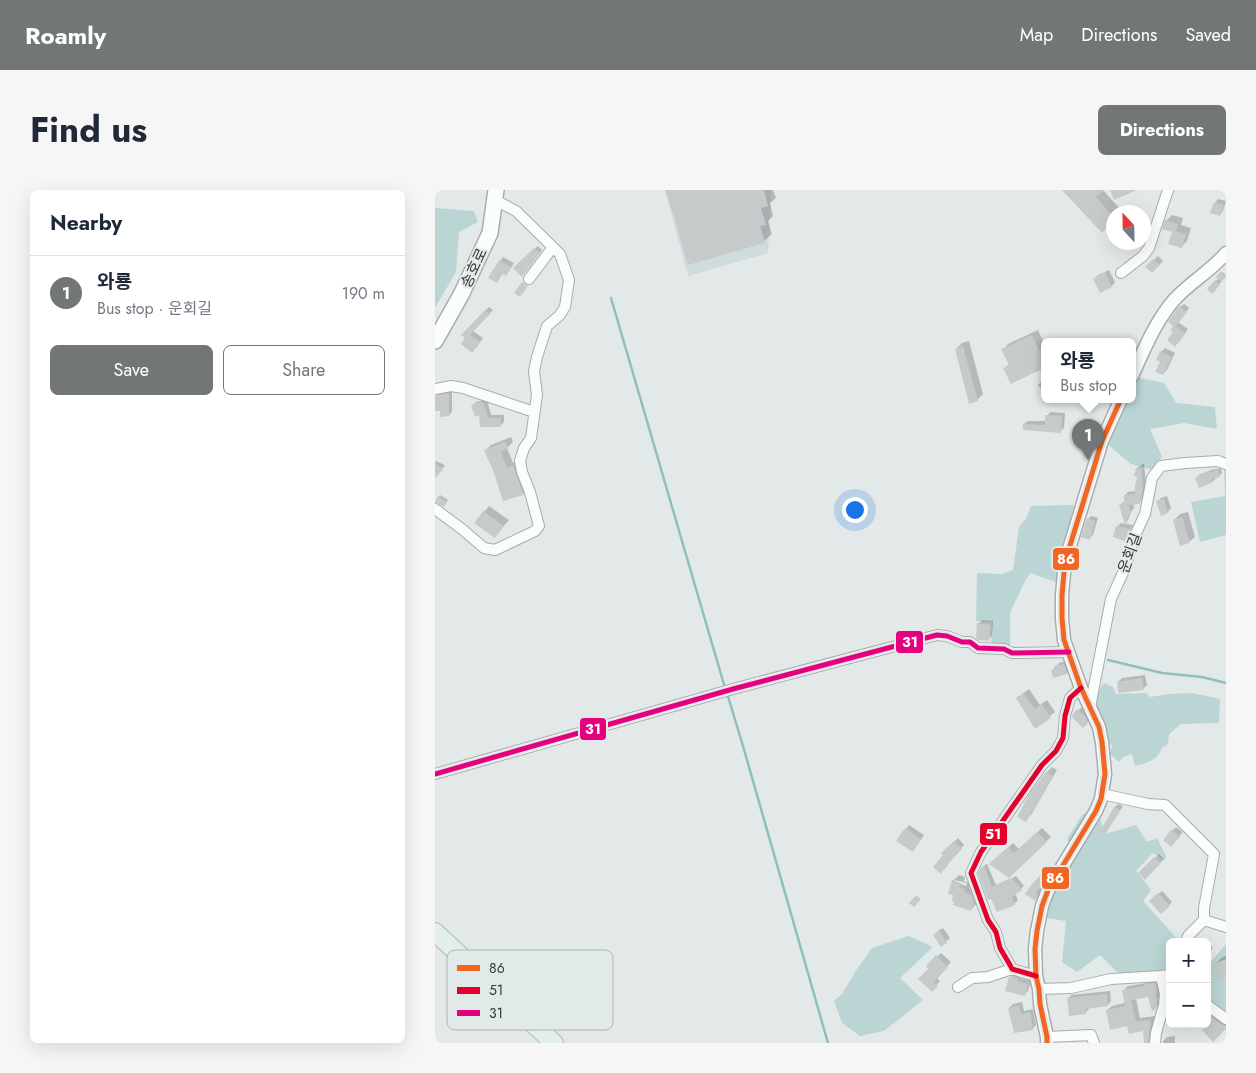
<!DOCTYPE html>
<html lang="en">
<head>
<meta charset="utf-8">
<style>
	body { margin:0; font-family:Jost,"Noto Sans KR",sans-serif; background:#f6f6f7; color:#1f2937 }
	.controls { position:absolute; right:15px; bottom:15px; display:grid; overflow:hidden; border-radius:8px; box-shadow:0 5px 20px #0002 }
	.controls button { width:45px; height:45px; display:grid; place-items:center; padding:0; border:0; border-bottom:1px solid #e0e1e3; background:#fff; color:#1f2937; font:25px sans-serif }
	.compass { position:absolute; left:671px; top:15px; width:45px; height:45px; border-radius:50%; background:#fff; box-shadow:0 5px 20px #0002; rotate:338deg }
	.you { position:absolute; left:419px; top:319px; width:18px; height:18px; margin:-12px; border:4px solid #fff; border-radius:50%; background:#1a73e8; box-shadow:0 0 0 8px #1a73e833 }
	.badge { display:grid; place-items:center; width:32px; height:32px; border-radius:50%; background:#737676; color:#fff; font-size:16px; font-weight:700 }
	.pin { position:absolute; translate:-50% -41px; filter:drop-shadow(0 1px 2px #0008) }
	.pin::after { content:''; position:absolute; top:26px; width:18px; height:15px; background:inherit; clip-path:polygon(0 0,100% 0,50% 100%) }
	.popup { position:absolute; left:606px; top:148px; width:95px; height:65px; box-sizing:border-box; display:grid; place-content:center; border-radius:8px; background:#fff; filter:drop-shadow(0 1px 4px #0005); font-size:16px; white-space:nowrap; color:#747a83 }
	.popup b { font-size:19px; color:#1f2937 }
	.popup::after { content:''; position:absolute; left:50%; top:100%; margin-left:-10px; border:10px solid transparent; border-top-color:#fff }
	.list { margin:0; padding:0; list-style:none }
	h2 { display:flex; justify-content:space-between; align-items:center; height:65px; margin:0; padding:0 20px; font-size:21px }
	h2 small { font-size:16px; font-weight:400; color:#747a83 }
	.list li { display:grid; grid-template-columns:32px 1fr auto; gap:15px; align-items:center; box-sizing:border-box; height:75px; padding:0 20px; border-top:1px solid #e0e1e3 }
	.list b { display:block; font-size:19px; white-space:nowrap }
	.list p { margin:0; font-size:16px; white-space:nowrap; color:#747a83 }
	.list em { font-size:16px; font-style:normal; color:#747a83 }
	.actions { display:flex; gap:10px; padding:15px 20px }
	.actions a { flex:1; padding:11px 0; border:1px solid #737676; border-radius:8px; text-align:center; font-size:18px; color:#737676 }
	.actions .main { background:#737676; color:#fff }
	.map { position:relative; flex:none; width:791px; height:853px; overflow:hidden; border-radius:8px }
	header { display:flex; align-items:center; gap:30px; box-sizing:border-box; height:70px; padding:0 25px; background:#737676; color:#fff }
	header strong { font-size:24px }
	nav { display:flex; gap:28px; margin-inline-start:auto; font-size:18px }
	.intro { display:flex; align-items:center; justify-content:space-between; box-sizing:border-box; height:120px; padding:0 30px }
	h1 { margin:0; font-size:35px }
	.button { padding:12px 22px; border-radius:8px; background:#737676; color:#fff; font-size:18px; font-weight:700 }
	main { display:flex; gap:30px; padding:0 30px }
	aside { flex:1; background:#fff; border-radius:8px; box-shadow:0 5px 20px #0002 }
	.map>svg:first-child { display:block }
	.built { fill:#d0dcdc }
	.green { fill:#bbd5d4 }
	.shadow { fill:#0003; fill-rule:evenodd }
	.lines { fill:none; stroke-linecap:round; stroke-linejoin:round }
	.stream { stroke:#90bfbd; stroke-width:2.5 }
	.building { fill:#c7caca }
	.minor-casing { stroke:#a8acac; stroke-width:12 }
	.tertiary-casing { stroke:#a8acac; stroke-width:15 }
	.secondary-casing { stroke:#a8acac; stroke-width:18 }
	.trunk-casing { stroke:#acbbba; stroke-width:20 }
	.minor { stroke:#fbfcfc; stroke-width:10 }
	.tertiary { stroke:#fbfcfc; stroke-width:12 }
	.secondary { stroke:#fbfcfc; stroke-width:15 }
	.trunk { stroke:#e2edec; stroke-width:18 }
	.bus-1-casing { stroke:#e1eae9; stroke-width:9 }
	.bus-2-casing { stroke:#e1eae9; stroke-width:9 }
	.bus-3-casing { stroke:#e1eae9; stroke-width:9 }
	.bus-1 { stroke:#f26522; stroke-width:5 }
	.bus-2 { stroke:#e4002b; stroke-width:5 }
	.bus-3 { stroke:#e5007d; stroke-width:5 }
	.labels { text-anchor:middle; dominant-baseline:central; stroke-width:4; stroke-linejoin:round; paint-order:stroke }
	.street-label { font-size:15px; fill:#363939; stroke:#e1eae9 }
	.key { fill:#e1eae9; stroke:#aeb5b4; stroke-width:1 }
	.key-label { font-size:14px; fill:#363939 }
	.line-badge { stroke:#e1eae9; stroke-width:2 }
	.badge-label { font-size:14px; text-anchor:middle; font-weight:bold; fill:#fff }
</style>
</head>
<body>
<header>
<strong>Roamly</strong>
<nav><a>Map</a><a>Directions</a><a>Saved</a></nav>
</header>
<div class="intro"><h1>Find us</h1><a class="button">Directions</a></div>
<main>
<aside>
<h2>Nearby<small></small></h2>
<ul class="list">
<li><span class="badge">1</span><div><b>와룡</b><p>Bus stop · 운회길</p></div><em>190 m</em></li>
</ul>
<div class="actions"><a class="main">Save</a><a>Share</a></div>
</aside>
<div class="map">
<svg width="791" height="853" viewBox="0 0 791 853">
	<rect width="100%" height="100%" fill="#e3e8e8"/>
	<!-- built -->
	<path class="built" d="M230,0H336L333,63L253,86Z"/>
	<!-- green -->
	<path class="green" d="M0,18L39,21L43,32L24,42L21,82L0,118Z
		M700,187L729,193L741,213L780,217L782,239L749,233L715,239L727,267L717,280L696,274L670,252L690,209H697V195Z
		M789,278L791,279V345L765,352L756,312L790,306Z
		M639,315L621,392L595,383L589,393L575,423V459L556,455L557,432L541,431L542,383L567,384L578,380L584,337L591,329L596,316Z
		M669,493L678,497L681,504L712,503L715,507L734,504L758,503L785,509L784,533L746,534L734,544L733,554L727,558C723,570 711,573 700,576L697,564L688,567L684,572L675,564L677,556L668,546L672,539L670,534L666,531C662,514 658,507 669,493Z
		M656,619L665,628L670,644L701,635L712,652L722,648L731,666L730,670L718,663L701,681L716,700L708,711L745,752H735V784L696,785L682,782L665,765L642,782L627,772L631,731L610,728L613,715L640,663L632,649L647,625Z
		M474,746L498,757L465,788L488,810L449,841L425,846L407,833L399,811L407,804L422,779L437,758Z
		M791,754V826L772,811V776Z"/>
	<!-- shadow -->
	<path class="shadow" d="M231,0H338L341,8L335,13L338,26L333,31L337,44L329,51Z
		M629,0H668L688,22H678V31L667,41Z
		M783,9L791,11L788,21L785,25L780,13Z
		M737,25L748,28L746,35L756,38L752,51L746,57L731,31Z
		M103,56L107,60L90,82L80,78Z
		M723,66L728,71L717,82L712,77Z
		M68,67L79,73L74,81L71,84L68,83L62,92L65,71Z
		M674,80L680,92L677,96L665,101L659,89L663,85Z
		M787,82L791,85L786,90L787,91L777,102L773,99L784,88L782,87Z
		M749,114L754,118L743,132L753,139L744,152L739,142L740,135L745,117Z
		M54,117L58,120L38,141L48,148L41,158L28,145Z
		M603,140L609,154V176L576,193L569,179L574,174L568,160L573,154Z
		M534,151L548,204L542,210L521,159L527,153Z
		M730,158L740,163L732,180L728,184L726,162Z
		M609,189V202L603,195Z
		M17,201V222L14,225L1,206L5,203Z
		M52,209L56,225H69V232L65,236L46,224L38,215L41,212Z
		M615,222L630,223L629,238L625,241L589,234L593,231H611L612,226Z
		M76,247L78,252L72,258L78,273L84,271L94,298L88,304L60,281L50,261L56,255Z
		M0,271L8,274L10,276L2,284L0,282Z
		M709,273L711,293L708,309L704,313H698L699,318L696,322L693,330L691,333L685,315L690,311V305L693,302L701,301L704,286L702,278Z
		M786,278L787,283L778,291L761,288L764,285L776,280Z
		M5,305L13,310L10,314L4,307Z
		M732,306L736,318L733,322L727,324L723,311L726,308Z
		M54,316L74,330L60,346L49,322Z
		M753,322L760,347L754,352L739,330L745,324Z
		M656,326L663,328L658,345L654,348L653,329Z
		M686,333L698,335L693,346L690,350L683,336Z
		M547,430L558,431L557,446L553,449L543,434Z
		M632,471L635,479L632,483L619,486L617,481L624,473Z
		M710,485L712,495L708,499L683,492L687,488Z
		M594,499L605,515L612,510L620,522L601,537L587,504Z
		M647,517L653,523L656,528L648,536L639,524Z
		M617,577L622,580L596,625L590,631L612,582Z
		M683,614L688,616L672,641L666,643L680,617Z
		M474,635L489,645L481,657L471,639Z
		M741,637L748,642L736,656L729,650Z
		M607,638L616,647L574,686L556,674L578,653L584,659Z
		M523,648L529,655L512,674L513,675L506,682L510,665L508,663Z
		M724,664L729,669L710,688L705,683Z
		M551,674H552L561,695L581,686L589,696L580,704L583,710L579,714L562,720L547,678Z
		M613,678L616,680L609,692L604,698L606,699L604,706L600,709L599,693Z
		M524,685L530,687L529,691L535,693L534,697L542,699L544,705L541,714L536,720L518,691ZM520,690L532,693L531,696L520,692Z
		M727,701L737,712L726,723L715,711Z
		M508,738L515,748L506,755L503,741Z
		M764,749L769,752H761Z
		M772,754L778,757L772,766Z
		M506,763L516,772L501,787L505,791L497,800L495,779L492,776Z
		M791,766V786L779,776L786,768Z
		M579,784L586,785L585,788L596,791L593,801L589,805L575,788Z
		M725,789L726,806L725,814L720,818L714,806L701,808L705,828L720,826L718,850L714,853H710L709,840L693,835L672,820L677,816L690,813L688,801L693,796L712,793L714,790Z
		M675,801L676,811L673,815L653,817L654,819L650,823L633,809L636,805Z
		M587,812L589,821L598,819L601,835L597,839L574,818L578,814Z
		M779,820L791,829V837L773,836L772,834V826Z
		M740,846V853H728V851L732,847Z"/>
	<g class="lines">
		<!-- stream -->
		<path class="stream" d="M176,108L290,498
			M673,470L727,483L767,487L791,493
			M292,503L308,556L393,853"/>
	</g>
	<!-- building -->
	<path class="building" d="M230,0H329L333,16L326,18L331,35L325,36L330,53L253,75L239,27Z
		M627,0H669L661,7L678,27V32L667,43Z
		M675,0H702L679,10Z
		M779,12L789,15L785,26L775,23Z
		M730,30L743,34L741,41L751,44L747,58L733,54L737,42L727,39Z
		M99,58L105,63L87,87L78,78Z
		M718,69L725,75L717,83L710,77Z
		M64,70L76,77L71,86L67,84L62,93L53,88Z
		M670,82L677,97L665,103L658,89Z
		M785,82L791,87L786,92L781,87Z
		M780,90L785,95L777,104L772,99Z
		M87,92L93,96L85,107L79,103Z
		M744,116L752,122L741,136L750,143L740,157L732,150L738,142L735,140L738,136L733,132Z
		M50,120L55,124L35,145L45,152L37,163L26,154L30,148L26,145Z
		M597,145L604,160L609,158V178L576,194L568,178L574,175L566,159Z
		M528,156L543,211L534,214L520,159Z
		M725,161L737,167L728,185L720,182L725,172L721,170Z
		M14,203V226L5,227V221H0V206Z
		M47,212H48L53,228H66V237H45L44,225L40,227L36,215Z
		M610,225L627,226L626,243L588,240V234L610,235Z
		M70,252L73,259L66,262L72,278L78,275L89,305L68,311L59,283L49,260Z
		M0,272L8,280L0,288Z
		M706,275L708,297L705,314L694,315L696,323L694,324L690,335L684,315L689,313V305L700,304V296L702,287L699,286L701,278L705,279Z
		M783,280L785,287L777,289L778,292L764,298L760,288L771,283Z
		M3,306L12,312L9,317L0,312Z
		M729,309L733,323L726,326L721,311Z
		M48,321L69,336L60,348L39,333Z
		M747,327L755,353L745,356L738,330Z
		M652,328L660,331L655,350L646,347Z
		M681,336L696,339L690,351L678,347Z
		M542,433L555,435L554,451L543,450L541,448Z
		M629,474L632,484L618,488L616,480L620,479L619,476Z
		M707,488L709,500L683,503L682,492Z
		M588,503L600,519L607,514L616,528L600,539L581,508Z
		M642,519L650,526L653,533L648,538L637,527L638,524Z
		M611,582L618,586L591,632L582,627L595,603Z
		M679,617L685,620L669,646L664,643Z
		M470,638L486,649L478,662L461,651Z
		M737,639L745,647L736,657L728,650Z
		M602,642L612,652L574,688L554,674L573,657L579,663Z
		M519,651L527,659L509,678H510L506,684L498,677L508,665L506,663Z
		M719,667L726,673L710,690L703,683Z
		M549,676L557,697L577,688L587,700L577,707L580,715L562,722L556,709L553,710L543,683L546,677Z
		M609,681L613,684L605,697L601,702L603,703L600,711L590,704L598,693Z
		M517,690L526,693L524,697L530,699L529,702L536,705L539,712L536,721L518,715L519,712L517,711L518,705L513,704Z
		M723,703L735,716L726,724L714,711Z
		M481,705L486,709L479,717L474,713Z
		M504,740L512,753L506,757L498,745Z
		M501,765L513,777L499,792L503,796L497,802L483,789L493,779L491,776Z
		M791,769V787L784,790L777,775Z
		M577,786L583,788L582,791L593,794L590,806L570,801L574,787Z
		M721,793V805L722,811L721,819L717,821L713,807L696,810L701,831L716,830L713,853H709L708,841L694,844L692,836L675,840L671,820L690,816L687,800L709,796V794Z
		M672,804L673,816L650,819L651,824L634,826L632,808Z
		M584,815L586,824L595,822L598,840L579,843L573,818Z
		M772,824L787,835L791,836V839L778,852L767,840L772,835Z"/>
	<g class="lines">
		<defs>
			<path id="minor" d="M686,83L708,66L714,58L733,0
				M94,89L118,57
				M0,199L16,196L28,198L99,222
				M0,319L27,339L49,358L60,360L100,341L104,336L95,302L87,282L85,271L89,258L96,248L102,205L99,181L102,167L112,136L124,126L130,117L134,90L125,64L81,21L60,10
				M655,517L676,409L691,376L697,352L710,324L717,288L726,276L750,273L783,271L791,274
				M0,584L298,499L502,445L512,446L527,452H535L543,458L569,459L577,463L634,462
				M667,604L713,614L730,615L779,664L769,718V730L753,746L751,752
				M769,730L791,737
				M601,786L577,779L575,775L565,758L561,742L553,730L536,683L546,662L607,575L621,561L628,548L630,526L635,508L646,498
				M523,797L537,788L553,787L577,779
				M604,799L636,798L676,789L726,786
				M772,815L791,829
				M612,847L656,845L659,853
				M720,853L721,843L729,815L730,804L726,786L735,785"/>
			<path id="tertiary" d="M697,186C709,160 720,132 739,110C754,93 776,81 791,63
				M612,853V847L605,814L604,799L601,786L600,759L602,741L607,716L613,700L661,621L666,609L670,584L667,552L664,537L646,498L629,450L627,428V405L630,372L667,251L686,209"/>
			<path id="secondary" d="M0,151L26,105L55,43L61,0"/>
			<path id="trunk" d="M0,742L119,853"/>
		</defs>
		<!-- minor casing -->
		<use href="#minor" class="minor-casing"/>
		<!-- tertiary casing -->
		<use href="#tertiary" class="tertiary-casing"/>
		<!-- secondary casing -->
		<use href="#secondary" class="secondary-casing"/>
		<!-- trunk casing -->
		<use href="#trunk" class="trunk-casing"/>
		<!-- minor -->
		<use href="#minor" class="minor"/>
		<!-- tertiary -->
		<use href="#tertiary" class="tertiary"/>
		<!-- secondary -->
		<use href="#secondary" class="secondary"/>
		<!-- trunk -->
		<use href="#trunk" class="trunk"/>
		<defs>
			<path id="bus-1" d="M612,853V847L605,814L604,799L601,786L600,759L602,741L607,716L613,700L661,621L666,609L670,584L667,552L664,537L646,498L629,450L627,428V405L630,372L667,251L686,209"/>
			<path id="bus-2" d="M601,786L577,779L575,775L565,758L561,742L553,730L536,683L546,662L607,575L621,561L628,548L630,526L635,508L646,498"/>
			<path id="bus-3" d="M0,584L298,499L502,445L512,446L527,452H535L543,458L569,459L577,463L634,462"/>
		</defs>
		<!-- bus-1 casing -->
		<use href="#bus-1" class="bus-1-casing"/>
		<!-- bus-2 casing -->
		<use href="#bus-2" class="bus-2-casing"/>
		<!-- bus-3 casing -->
		<use href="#bus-3" class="bus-3-casing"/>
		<!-- bus-1 -->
		<use href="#bus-1" class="bus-1"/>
		<!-- bus-2 -->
		<use href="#bus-2" class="bus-2"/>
		<!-- bus-3 -->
		<use href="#bus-3" class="bus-3"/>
	</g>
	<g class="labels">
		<!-- street labels -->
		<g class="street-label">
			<text transform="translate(39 78) rotate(-65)">송호로</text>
			<text transform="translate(695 363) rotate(-70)">운회길</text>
		</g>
	</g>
	<!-- legend -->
	<rect x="12" y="760" width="166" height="80" rx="8" class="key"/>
	<rect x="22" y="775" width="23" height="6" fill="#f26522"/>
	<rect x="22" y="797" width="23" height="7" fill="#e4002b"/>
	<rect x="22" y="820" width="23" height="6" fill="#e5007d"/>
	<g class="key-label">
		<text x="54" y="783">86</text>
		<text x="54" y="805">51</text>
		<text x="54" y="828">31</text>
	</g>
	<g class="line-badge">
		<rect x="617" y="357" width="28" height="24" rx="5" fill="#f26522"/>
		<rect x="460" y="440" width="29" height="24" rx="5" fill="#e5007d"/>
		<rect x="144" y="527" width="28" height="24" rx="5" fill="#e5007d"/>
		<rect x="544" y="632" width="29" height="24" rx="5" fill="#e4002b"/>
		<rect x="606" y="676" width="29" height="24" rx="5" fill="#f26522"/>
	</g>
	<g class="badge-label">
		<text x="631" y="374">86</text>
		<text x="475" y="457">31</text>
		<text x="158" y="544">31</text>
		<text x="558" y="649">51</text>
		<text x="620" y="693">86</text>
	</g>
</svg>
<div class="controls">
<button>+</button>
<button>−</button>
</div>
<svg class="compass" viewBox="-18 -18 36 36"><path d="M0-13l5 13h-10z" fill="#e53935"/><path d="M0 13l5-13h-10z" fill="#747a83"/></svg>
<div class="you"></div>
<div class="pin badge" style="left:653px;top:270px">1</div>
<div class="popup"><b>와룡</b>Bus stop</div>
</div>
</main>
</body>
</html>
